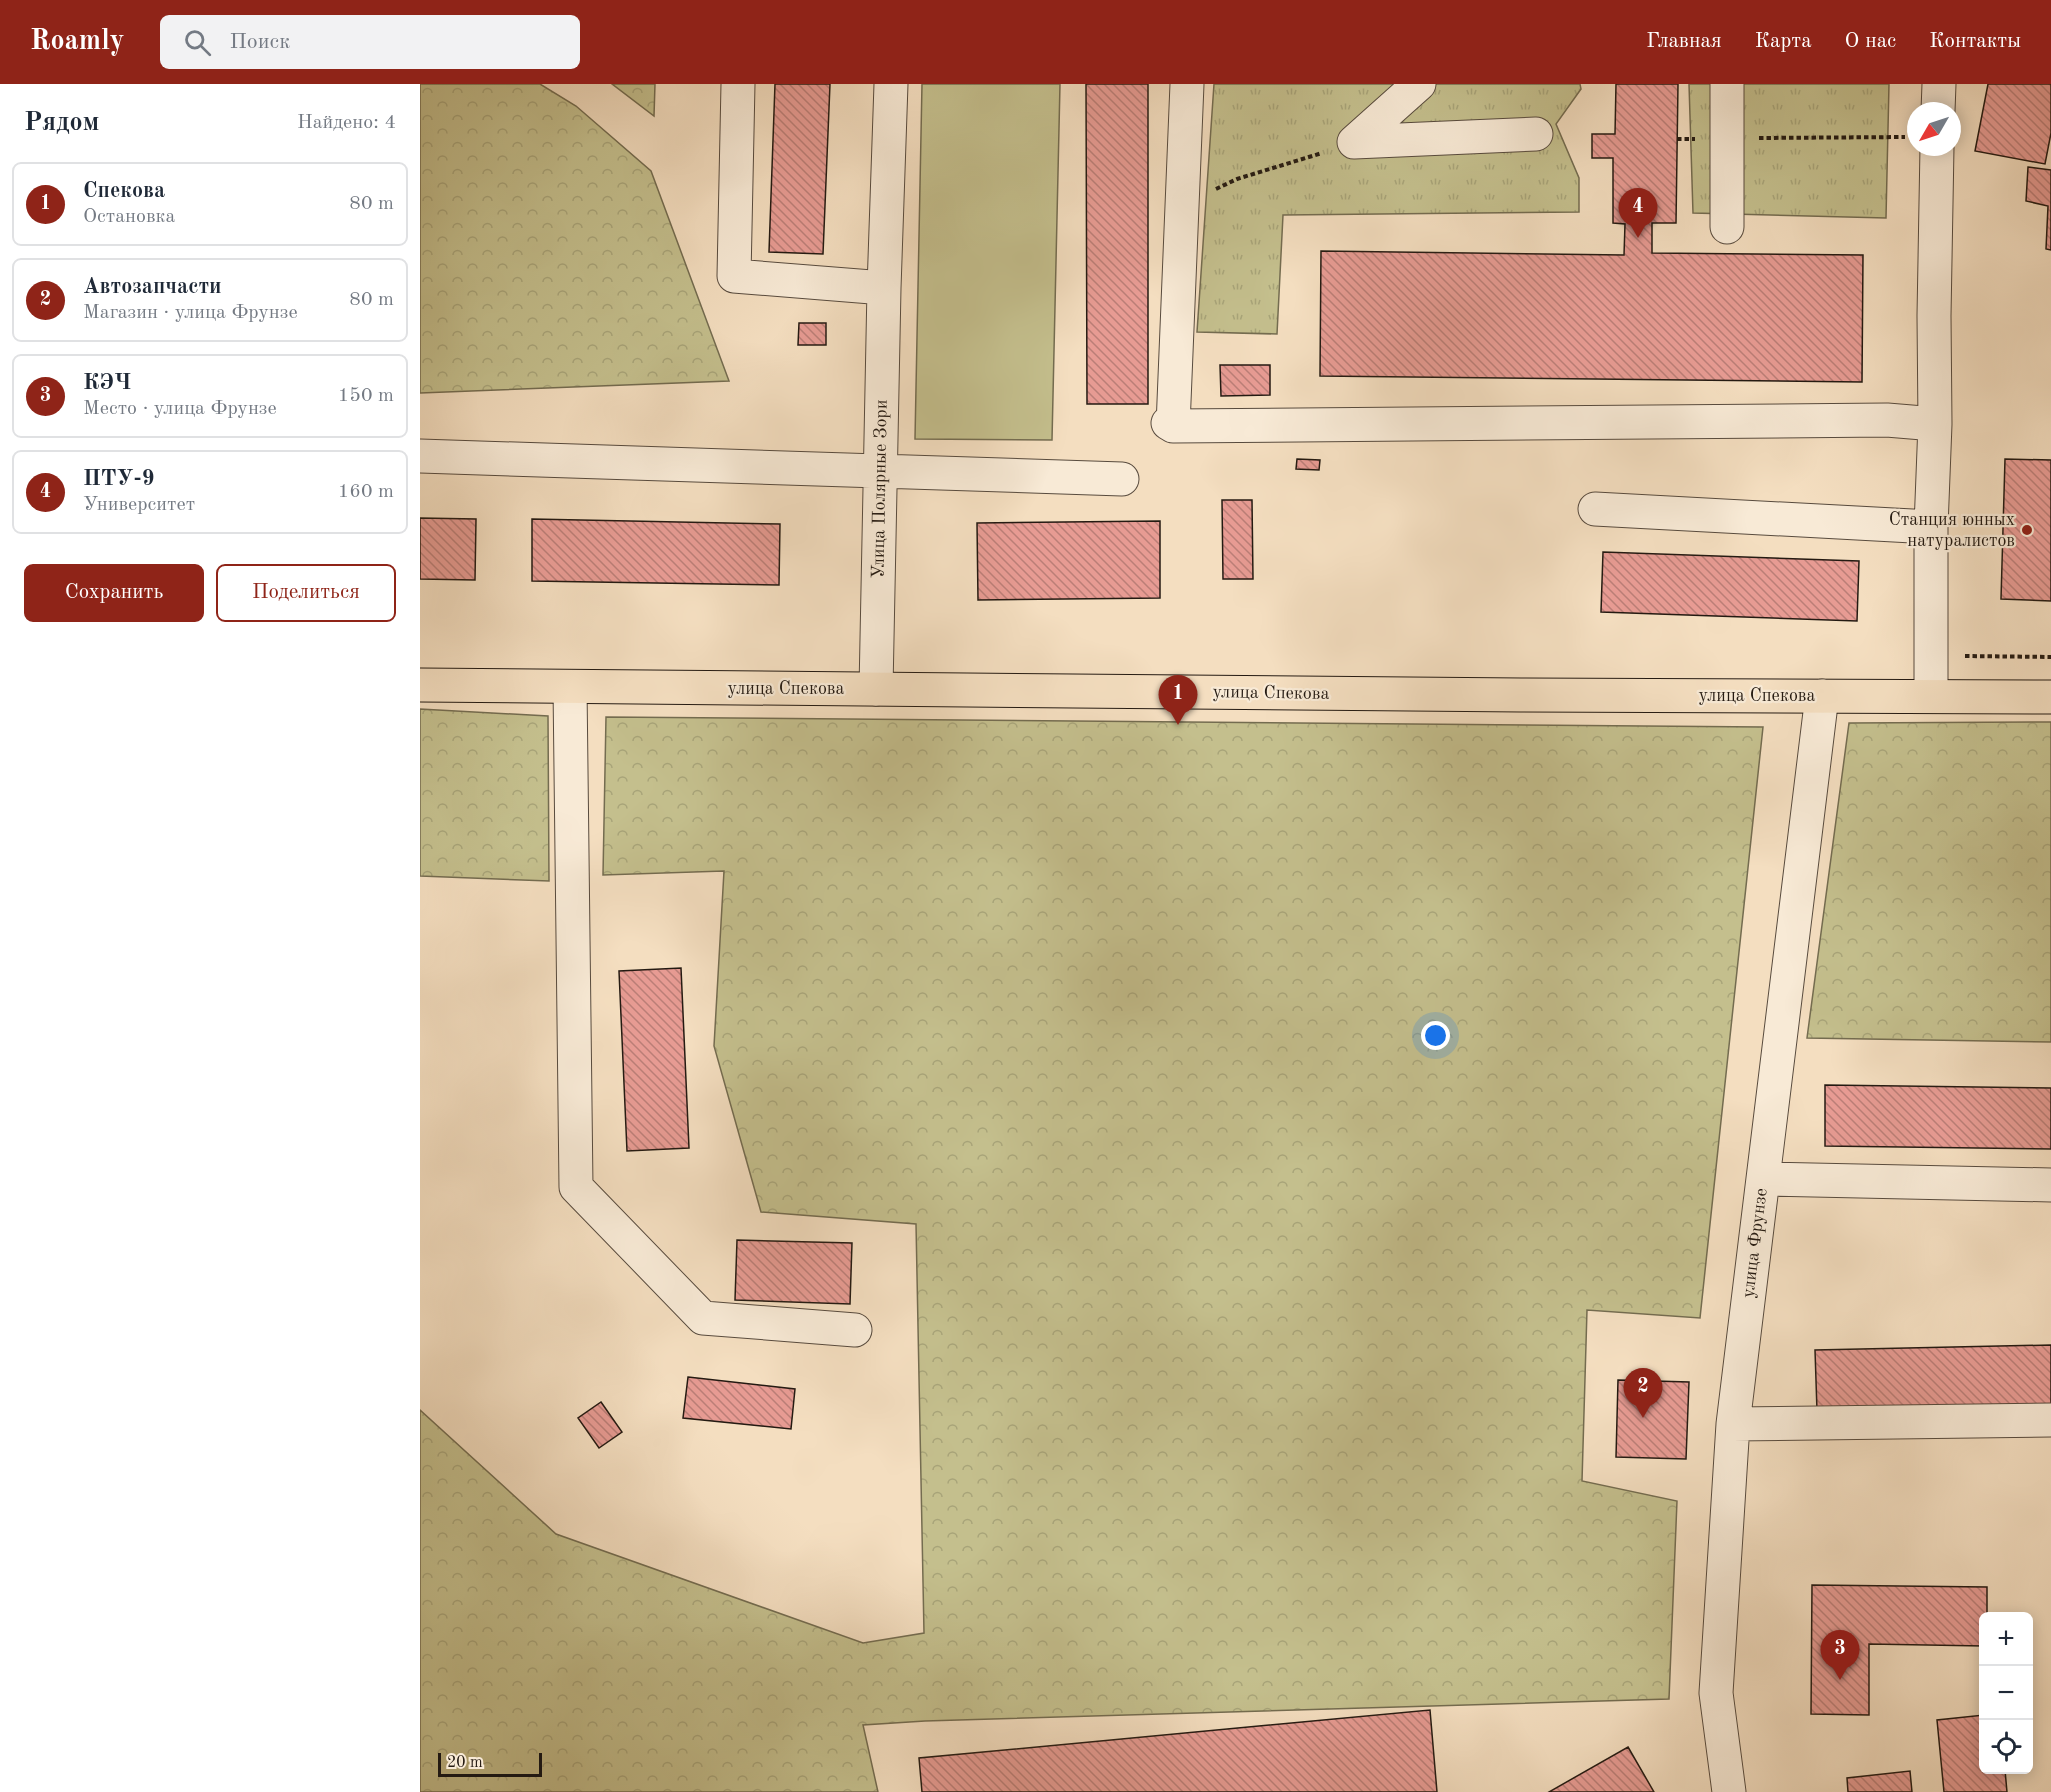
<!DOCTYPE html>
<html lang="ru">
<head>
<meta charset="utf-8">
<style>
	body { margin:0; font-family:"Old Standard TT",serif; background:#f2f2f3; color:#1f2937 }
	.controls { position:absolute; right:18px; bottom:18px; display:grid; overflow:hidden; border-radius:9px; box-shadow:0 3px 15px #0003 }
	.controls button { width:54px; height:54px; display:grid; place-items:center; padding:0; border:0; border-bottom:2px solid #e0e1e3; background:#fff; color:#1f2937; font:30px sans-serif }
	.compass { position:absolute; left:1487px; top:18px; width:54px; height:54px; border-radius:50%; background:#fff; box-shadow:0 3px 15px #0003; rotate:231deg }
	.scale { position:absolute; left:18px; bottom:15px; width:104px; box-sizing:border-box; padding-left:6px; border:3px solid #241a12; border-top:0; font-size:16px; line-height:21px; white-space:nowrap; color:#241a12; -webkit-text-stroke:4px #f8ead6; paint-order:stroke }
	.you { position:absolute; left:1016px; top:952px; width:21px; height:21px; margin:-15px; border:4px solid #fff; border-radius:50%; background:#1a73e8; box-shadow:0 0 0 9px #1a73e833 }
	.badge { display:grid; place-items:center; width:39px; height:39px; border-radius:50%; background:#8f2418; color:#fff; font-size:20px; font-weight:700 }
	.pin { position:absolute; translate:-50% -50px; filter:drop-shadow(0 2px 3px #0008) }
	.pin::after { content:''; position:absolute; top:32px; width:21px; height:18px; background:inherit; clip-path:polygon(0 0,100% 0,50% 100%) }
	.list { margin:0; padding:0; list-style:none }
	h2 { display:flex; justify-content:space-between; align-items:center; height:78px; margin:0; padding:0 24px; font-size:26px }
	h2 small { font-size:20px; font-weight:400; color:#747a83 }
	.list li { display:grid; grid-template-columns:39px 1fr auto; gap:18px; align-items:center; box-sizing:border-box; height:84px; margin:0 12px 12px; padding:0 12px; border:2px solid #e0e1e3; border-radius:9px }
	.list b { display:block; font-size:22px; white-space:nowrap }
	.list p { margin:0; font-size:20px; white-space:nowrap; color:#747a83 }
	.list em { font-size:20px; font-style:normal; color:#747a83 }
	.actions { display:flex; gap:12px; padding:18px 24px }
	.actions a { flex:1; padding:14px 0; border:2px solid #8f2418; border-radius:9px; text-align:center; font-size:21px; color:#8f2418 }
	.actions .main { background:#8f2418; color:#fff }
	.icon { flex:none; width:33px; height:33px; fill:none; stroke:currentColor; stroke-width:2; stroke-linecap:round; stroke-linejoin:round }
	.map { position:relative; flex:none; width:1631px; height:1708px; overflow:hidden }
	header { display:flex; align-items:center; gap:36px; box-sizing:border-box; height:84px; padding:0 30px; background:#8f2418; color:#fff }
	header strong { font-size:28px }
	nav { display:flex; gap:33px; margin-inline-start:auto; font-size:21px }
	.search { width:420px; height:54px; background:#f2f2f3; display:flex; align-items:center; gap:15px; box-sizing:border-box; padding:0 21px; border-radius:9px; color:#747a83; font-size:22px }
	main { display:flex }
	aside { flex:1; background:#fff }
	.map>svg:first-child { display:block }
	.grass { fill:#c4bf8d; stroke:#746c50; stroke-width:1.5 }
	.forest { fill:url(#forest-crowns); stroke:#746c50; stroke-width:1.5 }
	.park { fill:url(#park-tufts); stroke:#746c50; stroke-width:1.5 }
	.building { fill:url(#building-back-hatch); stroke:#241a12; stroke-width:1.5 }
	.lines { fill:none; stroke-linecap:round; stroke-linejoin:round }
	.minor-casing { stroke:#584b3e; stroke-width:35 }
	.major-casing { stroke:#241a12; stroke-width:35 }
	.path { stroke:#241a12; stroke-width:4; stroke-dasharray:4.5 3; stroke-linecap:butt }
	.minor { stroke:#f8ead6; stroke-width:33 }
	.major { stroke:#f4dec0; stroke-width:33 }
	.poi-dot { fill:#8f2418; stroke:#f8ead6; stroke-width:2 }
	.labels { text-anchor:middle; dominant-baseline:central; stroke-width:4.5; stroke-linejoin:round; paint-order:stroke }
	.street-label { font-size:18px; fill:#241a12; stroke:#f8ead6 }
	.poi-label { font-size:18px; fill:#241a12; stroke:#f8ead6; text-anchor:end }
</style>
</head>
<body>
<header>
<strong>Roamly</strong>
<div class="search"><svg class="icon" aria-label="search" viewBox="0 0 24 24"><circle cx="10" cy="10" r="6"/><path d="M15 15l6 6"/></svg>Поиск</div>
<nav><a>Главная</a><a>Карта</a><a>О нас</a><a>Контакты</a></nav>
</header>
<main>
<aside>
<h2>Рядом<small>Найдено: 4</small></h2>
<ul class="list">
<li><span class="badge">1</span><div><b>Спекова</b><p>Остановка</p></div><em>80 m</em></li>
<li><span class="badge">2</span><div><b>Автозапчасти</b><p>Магазин · улица Фрунзе</p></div><em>80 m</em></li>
<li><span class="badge">3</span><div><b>КЭЧ</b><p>Место · улица Фрунзе</p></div><em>150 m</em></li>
<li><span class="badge">4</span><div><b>ПТУ-9</b><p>Университет</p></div><em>160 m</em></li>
</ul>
<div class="actions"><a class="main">Сохранить</a><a>Поделиться</a></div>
</aside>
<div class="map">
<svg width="1631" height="1708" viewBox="0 0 1631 1708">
	<defs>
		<pattern id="forest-crowns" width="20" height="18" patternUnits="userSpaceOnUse" patternTransform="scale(1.5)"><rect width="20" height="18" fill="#c4bf8d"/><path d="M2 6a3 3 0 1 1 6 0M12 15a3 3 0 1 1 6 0" fill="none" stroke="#a8a479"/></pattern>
		<pattern id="park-tufts" width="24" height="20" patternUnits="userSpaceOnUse" patternTransform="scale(1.5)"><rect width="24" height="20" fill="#c4bf8d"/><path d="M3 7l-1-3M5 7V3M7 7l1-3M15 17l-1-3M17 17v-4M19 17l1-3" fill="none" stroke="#a8a479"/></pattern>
		<pattern id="building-back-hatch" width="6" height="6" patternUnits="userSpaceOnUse" patternTransform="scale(1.5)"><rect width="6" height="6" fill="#e79b93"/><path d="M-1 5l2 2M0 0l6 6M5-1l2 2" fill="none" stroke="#bb7e77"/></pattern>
	</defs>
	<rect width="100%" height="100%" fill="#f4dec0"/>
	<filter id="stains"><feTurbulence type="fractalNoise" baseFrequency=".00333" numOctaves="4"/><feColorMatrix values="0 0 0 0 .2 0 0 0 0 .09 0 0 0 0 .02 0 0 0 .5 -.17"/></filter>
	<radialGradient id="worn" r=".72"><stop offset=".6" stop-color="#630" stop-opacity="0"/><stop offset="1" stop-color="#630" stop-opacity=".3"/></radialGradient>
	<!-- grass -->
	<path class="grass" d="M502,0H640L632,356L495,355Z"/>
	<!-- forest -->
	<path class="forest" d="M0,0H120L156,22L231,87L309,297L0,309Z
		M192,0H235L234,32Z
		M0,625L128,632L129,797L0,792Z
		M186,633L1343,643L1280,1234L1167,1226L1162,1397L1257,1417L1249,1615L505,1637L443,1641L458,1708H0V1326L136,1450L443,1559L504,1549L496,1140L341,1128L294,962L304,787L183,791Z
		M1631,638V958L1387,954L1429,639Z"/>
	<!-- park -->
	<path class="park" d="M794,0H1160L1161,5L1136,40L1159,94V128L863,131L857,250L777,248Z
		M1269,0H1469L1466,134L1273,129Z"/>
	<!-- building -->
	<path class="building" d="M355,0H410L403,170L349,168Z
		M666,0H728V320H667Z
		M1196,0H1258L1256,139H1232V169L1443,171L1442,298L900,292L901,167L1204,171L1205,140L1193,139V74H1172V50H1195Z
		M1568,0H1631V49L1625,80L1555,67Z
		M1608,83L1631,86V166L1626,165L1628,122L1606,117Z
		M379,239H406V261H378Z
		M800,281H850V311L801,312Z
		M877,375L900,376L899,386L876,385Z
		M1585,375L1631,376V517L1581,515Z
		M802,416H832L833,495H803Z
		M0,434L56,435L55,496L0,495Z
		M112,435L360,440L359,501L112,497Z
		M740,437V514L558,516L557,439Z
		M1183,468L1439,477L1437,537L1181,528Z
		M261,884L269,1064L207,1067L199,887Z
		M1405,1001L1631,1004V1065L1405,1062Z
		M317,1156L432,1159L430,1220L315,1216Z
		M1631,1261V1322L1397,1327L1395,1266Z
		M268,1293L375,1305L371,1345L263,1334Z
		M1198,1296L1269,1298L1266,1375L1196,1373Z
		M181,1318L202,1348L179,1364L158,1334Z
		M1392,1501L1567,1503V1532H1564V1562L1449,1560V1631L1391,1630Z
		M1010,1626L1017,1708H502L499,1674Z
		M1564,1631V1686H1585L1587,1708H1524L1517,1636Z
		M1208,1663L1234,1708H1129Z
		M1490,1687L1492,1708H1428L1427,1694Z"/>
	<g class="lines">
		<defs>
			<path id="minor" d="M318,0L314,192L464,204L456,605
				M999,0L934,58L1116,50
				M1307,0V143
				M1518,27L1519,0
				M464,204L471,0
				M748,339L753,342L767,0
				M753,342L1467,336L1515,340
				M0,372L702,395
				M1175,425L1511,443
				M150,603L156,1103L283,1234L435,1246
				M1511,612V443L1515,340L1514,232L1517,63
				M1343,1095L1631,1101
				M1313,1340L1631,1336
				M1309,1708L1296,1609L1313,1340L1402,612"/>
			<path id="major" d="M0,601L1101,611L1631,613"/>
		</defs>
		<!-- minor casing -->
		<use href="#minor" class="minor-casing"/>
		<!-- major casing -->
		<use href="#major" class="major-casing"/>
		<!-- path -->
		<path class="path" d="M1339,54L1485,53
			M1257,55H1275
			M796,105L817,95L902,69
			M1545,572L1631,573"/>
		<!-- minor -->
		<use href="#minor" class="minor"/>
		<!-- major -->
		<use href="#major" class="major"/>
	</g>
	<!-- markers -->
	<circle class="poi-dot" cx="1607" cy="446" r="6"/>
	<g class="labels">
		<!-- street labels -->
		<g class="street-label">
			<text transform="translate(460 405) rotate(-89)">Улица Полярные Зори</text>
			<text x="366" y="605">улица Спекова</text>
			<text transform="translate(851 609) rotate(1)">улица Спекова</text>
			<text x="1337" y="612">улица Спекова</text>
			<text transform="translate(1335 1159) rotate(-83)">улица Фрунзе</text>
		</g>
		<!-- poi labels -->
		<g class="poi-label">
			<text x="1595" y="436">Станция юнных<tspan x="1595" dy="21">натуралистов</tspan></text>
		</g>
	</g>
	<rect width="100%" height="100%" filter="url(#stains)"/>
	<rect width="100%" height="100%" fill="url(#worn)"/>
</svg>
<div class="controls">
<button>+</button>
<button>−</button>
<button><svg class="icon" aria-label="locate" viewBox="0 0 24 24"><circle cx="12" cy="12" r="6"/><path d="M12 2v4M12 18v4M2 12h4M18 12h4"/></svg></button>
</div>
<svg class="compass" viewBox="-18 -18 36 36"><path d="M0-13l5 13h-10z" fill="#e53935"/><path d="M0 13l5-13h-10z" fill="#747a83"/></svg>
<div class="scale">20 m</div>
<div class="you"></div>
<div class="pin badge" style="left:758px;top:641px">1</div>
<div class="pin badge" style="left:1223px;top:1334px">2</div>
<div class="pin badge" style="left:1420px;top:1596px">3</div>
<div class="pin badge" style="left:1218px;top:154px">4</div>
</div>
</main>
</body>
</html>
